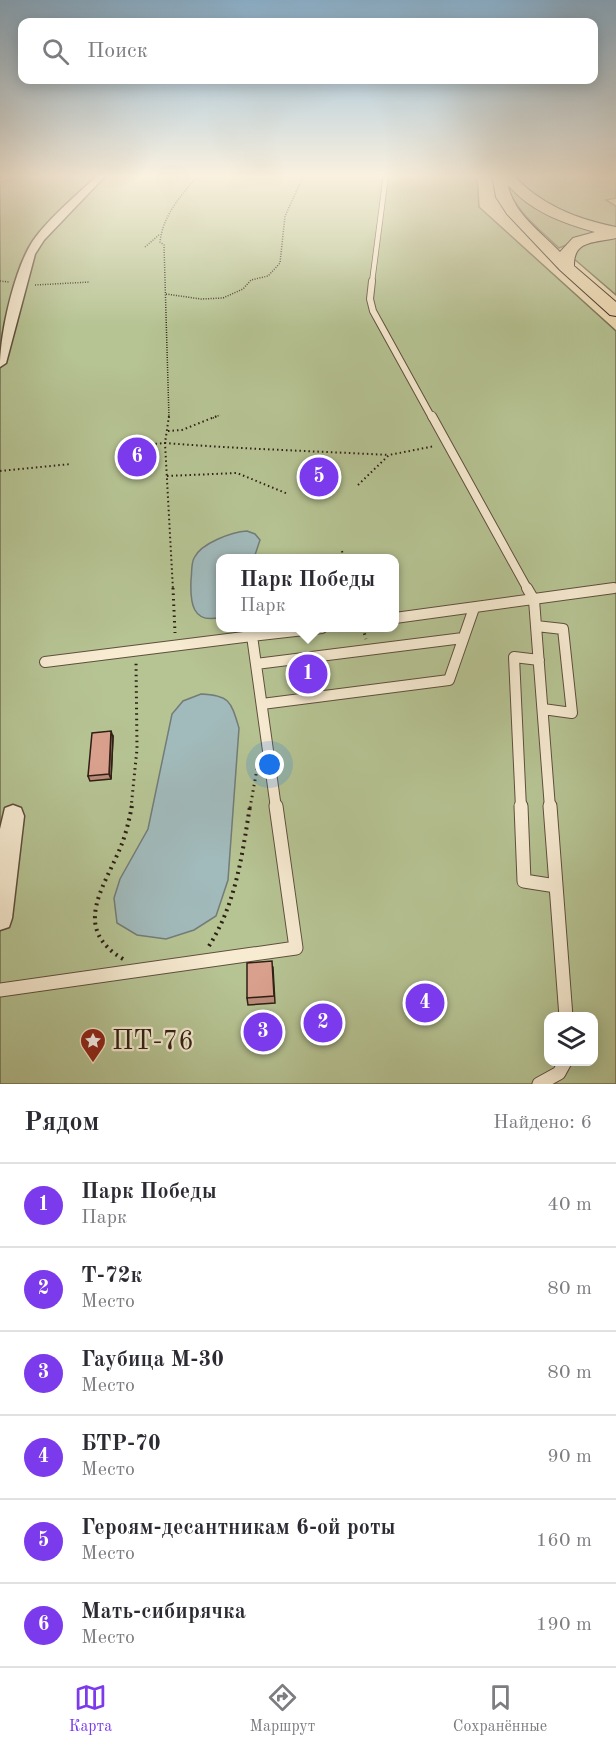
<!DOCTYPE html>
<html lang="ru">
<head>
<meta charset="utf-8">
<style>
	body { margin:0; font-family:"Old Standard TT",serif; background:#f2f2f3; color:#2b2b33 }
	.controls { position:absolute; right:18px; bottom:18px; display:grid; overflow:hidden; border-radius:12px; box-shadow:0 3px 15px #0003 }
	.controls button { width:54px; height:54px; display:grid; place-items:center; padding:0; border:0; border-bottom:2px solid #e1e1e2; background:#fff; color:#2b2b33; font:30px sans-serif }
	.you { position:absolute; left:270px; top:765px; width:21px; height:21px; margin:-15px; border:4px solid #fff; border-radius:50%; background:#1a73e8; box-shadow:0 0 0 9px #1a73e833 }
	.badge { display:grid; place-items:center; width:39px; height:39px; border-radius:50%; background:#7c3aed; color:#fff; font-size:20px; font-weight:700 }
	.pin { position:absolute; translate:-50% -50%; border:3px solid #fff; box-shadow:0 2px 6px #0006 }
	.popup { position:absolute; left:216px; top:554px; width:183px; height:78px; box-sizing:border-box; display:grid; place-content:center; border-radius:12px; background:#fff; filter:drop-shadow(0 2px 4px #0005); font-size:20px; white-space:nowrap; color:#7c7c81 }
	.popup b { font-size:22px; color:#2b2b33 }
	.popup::after { content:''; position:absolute; left:50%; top:100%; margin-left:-12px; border:12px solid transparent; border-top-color:#fff }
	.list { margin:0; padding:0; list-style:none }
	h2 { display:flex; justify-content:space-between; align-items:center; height:78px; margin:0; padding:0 24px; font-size:26px }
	h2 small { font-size:20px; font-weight:400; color:#7c7c81 }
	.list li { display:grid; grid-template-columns:39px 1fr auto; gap:18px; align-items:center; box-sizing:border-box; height:84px; padding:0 24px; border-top:2px solid #e1e1e2 }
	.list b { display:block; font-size:22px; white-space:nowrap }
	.list p { margin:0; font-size:20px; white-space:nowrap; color:#7c7c81 }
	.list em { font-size:20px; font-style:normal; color:#7c7c81 }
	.icon { flex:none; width:33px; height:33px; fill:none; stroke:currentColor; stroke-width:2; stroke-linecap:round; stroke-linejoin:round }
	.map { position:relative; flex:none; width:616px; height:1084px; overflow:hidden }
	.search { position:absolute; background:#fff; box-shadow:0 3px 15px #0003; left:18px; right:18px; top:18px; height:66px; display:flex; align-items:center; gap:15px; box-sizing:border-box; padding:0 21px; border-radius:12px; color:#7c7c81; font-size:22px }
	.sheet { height:582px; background:#fff }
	nav { display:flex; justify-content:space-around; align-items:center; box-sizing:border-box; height:84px; border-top:2px solid #e1e1e2; background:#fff; font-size:16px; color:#7c7c81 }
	nav a { display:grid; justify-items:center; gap:3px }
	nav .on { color:#7c3aed }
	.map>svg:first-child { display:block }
	.green { fill:#b6c393; stroke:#727154; stroke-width:1.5; fill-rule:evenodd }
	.water { fill:#a1babb; stroke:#737c78; stroke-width:1.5 }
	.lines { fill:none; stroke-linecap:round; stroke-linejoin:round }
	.lane-far4-casing { stroke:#5f4f3d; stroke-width:6 }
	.lane-far3-casing { stroke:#5f4f3d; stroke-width:8 }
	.lane-far2-casing { stroke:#5f4f3d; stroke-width:10 }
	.lane-far1-casing { stroke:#5f4f3d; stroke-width:12 }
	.lane-casing { stroke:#5f4f3d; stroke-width:15 }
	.street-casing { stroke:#5f4f3d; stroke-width:3 }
	.primary-casing { stroke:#2e1f14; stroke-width:2 }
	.path-far3 { stroke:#2e1f14; stroke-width:1.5; stroke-dasharray:1 1.5; stroke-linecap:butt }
	.path-far2 { stroke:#2e1f14; stroke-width:2; stroke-dasharray:1.5 3; stroke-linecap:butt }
	.path-far1 { stroke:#2e1f14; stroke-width:3; stroke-dasharray:1.5 4; stroke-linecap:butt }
	.path { stroke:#2e1f14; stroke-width:4; stroke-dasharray:2 4.5; stroke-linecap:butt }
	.lane-far4 { stroke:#f7ebd2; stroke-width:4.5 }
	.lane-far3 { stroke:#f7ebd2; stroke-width:6 }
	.lane-far2 { stroke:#f7ebd2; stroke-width:8 }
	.lane-far1 { stroke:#f7ebd2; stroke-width:10 }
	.lane { stroke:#f7ebd2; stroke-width:13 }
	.street { fill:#f7ebd2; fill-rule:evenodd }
	.primary { fill:#f3e0b9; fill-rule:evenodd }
	.wall { fill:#bb8a79; stroke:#2e1f14; stroke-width:1.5 }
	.shaded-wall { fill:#987063; stroke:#2e1f14; stroke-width:1.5 }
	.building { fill:#d9a08d; stroke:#2e1f14; stroke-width:1.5 }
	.labels { text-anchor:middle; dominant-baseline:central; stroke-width:4.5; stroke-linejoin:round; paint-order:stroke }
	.near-poi-label { font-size:27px; fill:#2e1f14; stroke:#f7ebd2; text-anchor:start }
</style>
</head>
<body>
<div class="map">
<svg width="616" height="1084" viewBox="0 0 616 1084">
	<rect width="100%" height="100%" fill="#f3e0b9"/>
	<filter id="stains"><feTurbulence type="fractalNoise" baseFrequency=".00333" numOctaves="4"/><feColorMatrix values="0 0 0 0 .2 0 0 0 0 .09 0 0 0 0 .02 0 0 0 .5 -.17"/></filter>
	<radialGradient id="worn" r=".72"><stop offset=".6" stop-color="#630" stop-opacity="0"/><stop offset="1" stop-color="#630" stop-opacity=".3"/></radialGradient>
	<!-- green -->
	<path class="green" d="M0,175H477L479,207L616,331V1084H0ZM221,558H395V628H221ZM548,1017H594V1062H548Z
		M515,175H616V198L606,200L616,206V228C578,220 539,208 515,175Z
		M505,181L597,232L559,248C538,228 514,210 505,181Z
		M616,238V295L573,258V252L584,243Z"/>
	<!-- water -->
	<path class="water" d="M247,531L255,534L260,540L254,558H221V617C192,625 190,602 191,580C192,573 191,564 194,558C201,543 232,532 247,531Z
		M201,694C230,695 231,702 239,728L228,880L216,916L194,930L166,939L137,935L117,923L114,898L120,879L148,829L172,714L183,701Z"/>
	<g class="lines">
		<defs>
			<path id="lane-far4" d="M372,282L386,175"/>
			<path id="lane-far3" d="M372,281L370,299L373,311L432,418"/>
			<path id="lane-far2" d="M432,416L528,590
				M603,590L616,588"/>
			<path id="lane-far1" d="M527,588L534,600L550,808
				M395,618L614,588
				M536,626L563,629L572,713L543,709
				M252,636L322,628
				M45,662L252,636L276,808
				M256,664L463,638
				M262,704L449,680L474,608
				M521,808L514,657L539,660"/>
			<path id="lane" d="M521,806L524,881L556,886
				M550,806L566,1017
				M0,990L296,948L276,806
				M539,1084L559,1073L565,1062"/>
			<path id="street" d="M98,175H106L44,240L35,254L6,363L0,367C0,333 15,265 35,238C52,215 77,195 98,175Z
				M13,805L21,808L24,816L12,918L9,927L0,930V829L5,808Z"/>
			<path id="primary" d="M492,175H513C541,205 576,219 616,227V238C597,243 573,239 574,266L616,302V316L610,315L560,270L507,214L496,197ZM508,185C530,211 562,223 595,232L573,238L560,252C541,232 513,213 508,185Z"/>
		</defs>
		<!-- lane-far4 casing -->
		<use href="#lane-far4" class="lane-far4-casing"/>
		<!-- lane-far3 casing -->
		<use href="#lane-far3" class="lane-far3-casing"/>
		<!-- lane-far2 casing -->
		<use href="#lane-far2" class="lane-far2-casing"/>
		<!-- lane-far1 casing -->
		<use href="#lane-far1" class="lane-far1-casing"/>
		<!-- lane casing -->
		<use href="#lane" class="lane-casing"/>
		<!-- street casing -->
		<use href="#street" class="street-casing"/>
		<!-- primary casing -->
		<use href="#primary" class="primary-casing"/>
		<!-- path-far3 -->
		<path class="path-far3" d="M0,182L29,175
			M145,247L160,234
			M0,281L9,282
			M35,285L90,282
			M166,294L201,299L223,298L243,289L251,280L268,276L280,263L285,216L304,175
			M169,418L164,245L160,242C163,215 181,195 199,175
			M213,418L220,415"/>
		<!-- path-far2 -->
		<path class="path-far2" d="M169,416L165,443C240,449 314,451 389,455
			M168,431L182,430L217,416
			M142,445L165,443L173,590
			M0,471L71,464
			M167,476L237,473L288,494
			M358,485L389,455L435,446
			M342,551L344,558"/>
		<!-- path-far1 -->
		<path class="path-far1" d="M173,588L175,633
			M363,628L366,639
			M131,808L137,749L136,662
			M250,808L257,769"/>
		<!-- path -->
		<path class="path" d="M209,946C236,903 242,856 250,806
			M123,959C71,928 104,888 121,846C126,834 129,820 132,806"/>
		<!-- lane-far4 -->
		<use href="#lane-far4" class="lane-far4"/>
		<!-- lane-far3 -->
		<use href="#lane-far3" class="lane-far3"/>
		<!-- lane-far2 -->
		<use href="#lane-far2" class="lane-far2"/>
		<!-- lane-far1 -->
		<use href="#lane-far1" class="lane-far1"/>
		<!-- lane -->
		<use href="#lane" class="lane"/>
		<!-- street -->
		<use href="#street" class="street"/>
		<!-- primary -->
		<use href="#primary" class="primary"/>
	</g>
	<!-- wall -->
	<path class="wall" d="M113,737L111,779L90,781L88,776Z
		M273,968L275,1003L248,1005L247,998Z"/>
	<!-- shaded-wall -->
	<path class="shaded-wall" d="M111,731L113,737L111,779L109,774Z"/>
	<!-- building -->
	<path class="building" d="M111,731L109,774L88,776L92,733Z
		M272,961L274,996L247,998V963Z"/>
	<!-- sky -->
	<linearGradient id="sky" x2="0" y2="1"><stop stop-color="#8bb6d6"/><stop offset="0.54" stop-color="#faf1e0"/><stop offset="1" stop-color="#faf1e0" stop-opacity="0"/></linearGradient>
	<rect width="616" height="326" fill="url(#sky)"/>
	<!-- icons -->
	<defs>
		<symbol id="sight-pin" viewBox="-11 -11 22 30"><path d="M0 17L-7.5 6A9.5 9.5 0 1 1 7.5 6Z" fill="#8f2418" stroke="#f7ebd2"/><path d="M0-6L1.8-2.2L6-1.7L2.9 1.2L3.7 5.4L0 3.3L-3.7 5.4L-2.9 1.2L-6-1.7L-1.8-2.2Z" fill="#fff"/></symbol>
	</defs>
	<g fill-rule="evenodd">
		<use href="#sight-pin" x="78" y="1026" width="30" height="40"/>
	</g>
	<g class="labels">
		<!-- near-poi labels -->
		<g class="near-poi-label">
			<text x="112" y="1041">ПТ-76</text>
		</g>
	</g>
	<rect width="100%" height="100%" filter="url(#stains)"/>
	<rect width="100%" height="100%" fill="url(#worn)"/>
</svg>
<div class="controls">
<button><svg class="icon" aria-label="layers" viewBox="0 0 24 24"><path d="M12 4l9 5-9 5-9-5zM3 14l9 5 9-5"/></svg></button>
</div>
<div class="you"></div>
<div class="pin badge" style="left:308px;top:674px">1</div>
<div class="popup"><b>Парк Победы</b>Парк</div>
<div class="pin badge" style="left:323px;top:1023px">2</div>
<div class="pin badge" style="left:263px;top:1032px">3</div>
<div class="pin badge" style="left:425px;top:1003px">4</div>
<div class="pin badge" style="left:319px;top:477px">5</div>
<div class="pin badge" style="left:137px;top:457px">6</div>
<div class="search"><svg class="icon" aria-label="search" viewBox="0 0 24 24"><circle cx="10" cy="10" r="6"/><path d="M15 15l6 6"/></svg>Поиск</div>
</div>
<section class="sheet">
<h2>Рядом<small>Найдено: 6</small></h2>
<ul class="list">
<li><span class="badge">1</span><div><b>Парк Победы</b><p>Парк</p></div><em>40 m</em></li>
<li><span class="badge">2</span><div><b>Т-72к</b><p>Место</p></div><em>80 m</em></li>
<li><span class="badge">3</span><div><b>Гаубица М-30</b><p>Место</p></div><em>80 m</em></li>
<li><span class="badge">4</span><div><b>БТР-70</b><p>Место</p></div><em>90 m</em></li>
<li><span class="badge">5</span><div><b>Героям-десантникам 6-ой роты</b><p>Место</p></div><em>160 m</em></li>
<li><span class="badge">6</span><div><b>Мать-сибирячка</b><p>Место</p></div><em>190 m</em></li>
</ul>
</section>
<nav>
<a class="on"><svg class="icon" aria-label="map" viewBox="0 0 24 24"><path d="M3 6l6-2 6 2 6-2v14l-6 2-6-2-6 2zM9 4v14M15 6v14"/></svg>Карта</a>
<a><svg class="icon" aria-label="directions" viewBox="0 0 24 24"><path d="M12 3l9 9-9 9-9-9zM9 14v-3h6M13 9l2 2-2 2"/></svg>Маршрут</a>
<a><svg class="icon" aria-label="saved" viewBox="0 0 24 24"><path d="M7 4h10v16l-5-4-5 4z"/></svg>Сохранённые</a>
</nav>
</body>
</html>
